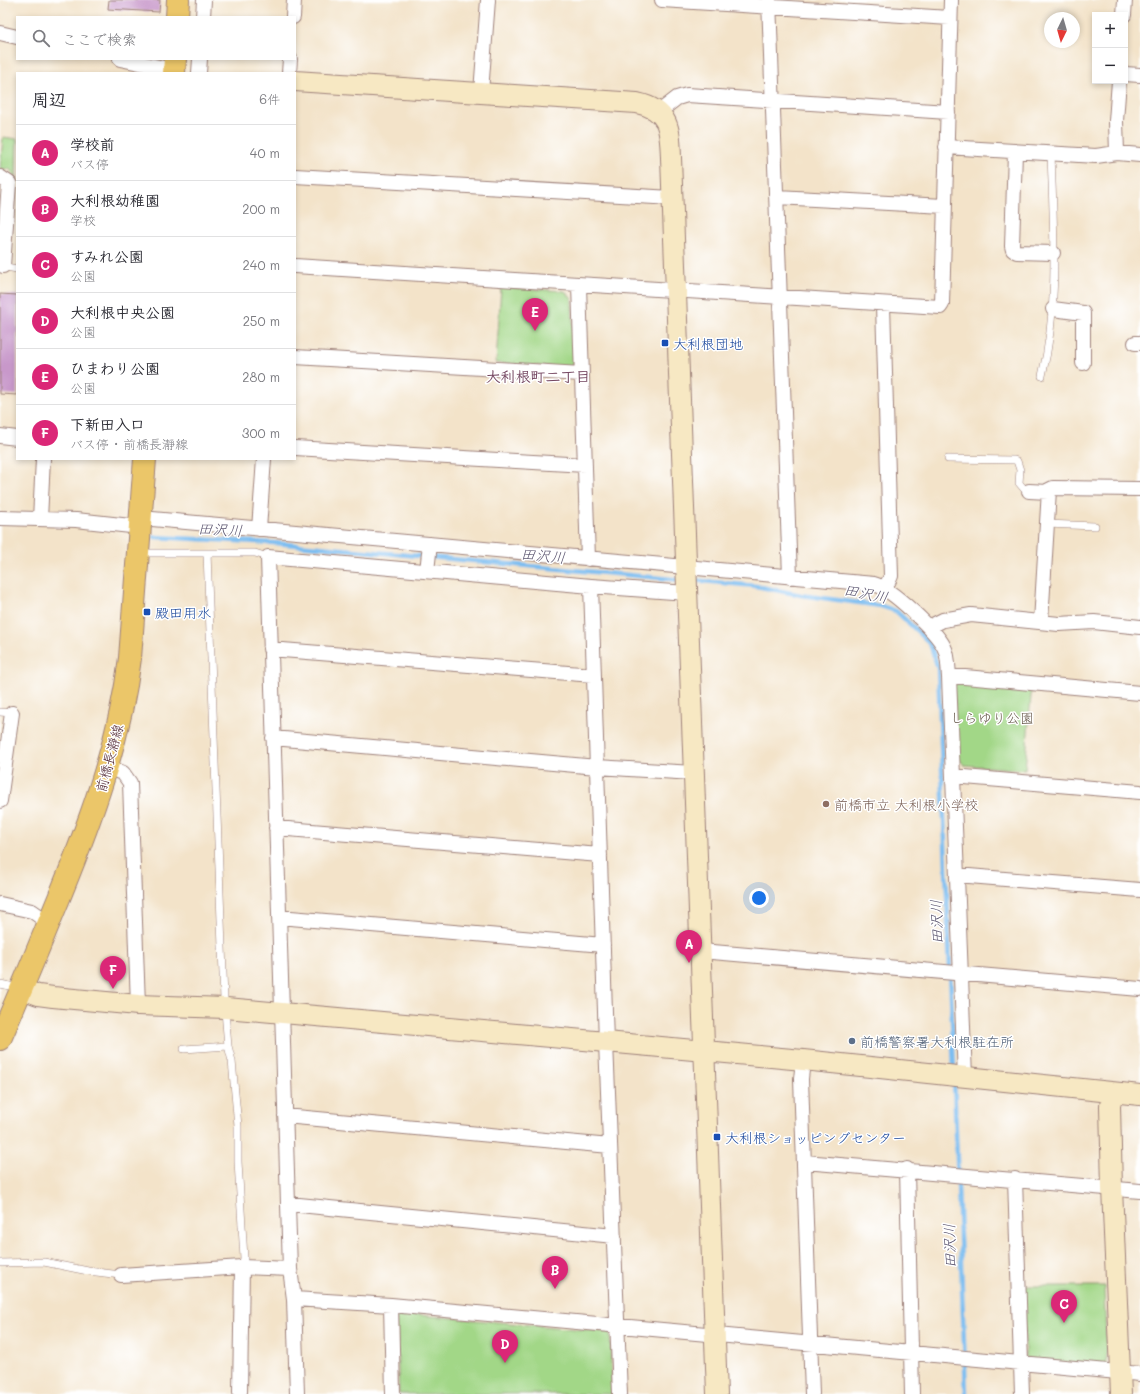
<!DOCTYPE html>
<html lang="ja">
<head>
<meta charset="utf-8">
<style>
	body { margin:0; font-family:Mali,"Klee One",sans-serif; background:#f2f2f3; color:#2b2b33 }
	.controls { position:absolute; right:12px; top:12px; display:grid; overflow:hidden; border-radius:0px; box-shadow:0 2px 6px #0003 }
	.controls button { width:36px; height:36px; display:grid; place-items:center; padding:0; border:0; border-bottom:1px solid #e1e1e2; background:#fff; color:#2b2b33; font:20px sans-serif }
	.compass { position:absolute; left:1044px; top:12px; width:36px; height:36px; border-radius:50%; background:#fff; box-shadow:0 2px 6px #0003; rotate:185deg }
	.you { position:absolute; left:759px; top:898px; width:14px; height:14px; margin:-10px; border:3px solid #fff; border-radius:50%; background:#1a73e8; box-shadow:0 0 0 6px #1a73e833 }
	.badge { display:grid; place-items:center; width:26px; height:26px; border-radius:50%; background:#db2777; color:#fff; font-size:13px; font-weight:700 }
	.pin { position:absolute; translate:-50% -33px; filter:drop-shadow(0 1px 2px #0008) }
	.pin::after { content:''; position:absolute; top:21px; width:14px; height:12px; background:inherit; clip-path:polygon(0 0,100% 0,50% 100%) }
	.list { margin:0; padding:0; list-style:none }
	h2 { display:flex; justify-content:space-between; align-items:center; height:52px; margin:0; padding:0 16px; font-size:17px }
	h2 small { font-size:13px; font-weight:400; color:#7c7c81 }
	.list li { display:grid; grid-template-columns:26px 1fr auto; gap:12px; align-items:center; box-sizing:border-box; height:56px; padding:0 16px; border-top:1px solid #e1e1e2 }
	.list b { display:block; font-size:15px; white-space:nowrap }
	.list p { margin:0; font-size:13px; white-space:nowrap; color:#7c7c81 }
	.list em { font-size:13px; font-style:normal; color:#7c7c81 }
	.icon { flex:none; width:22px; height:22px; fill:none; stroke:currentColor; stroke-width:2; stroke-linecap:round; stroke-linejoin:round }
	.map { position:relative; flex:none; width:1140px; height:1394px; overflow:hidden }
	.search { position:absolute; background:#fff; box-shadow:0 2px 6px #0003; left:16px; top:16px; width:280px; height:44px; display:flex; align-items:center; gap:10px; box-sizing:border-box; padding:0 14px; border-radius:0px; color:#7c7c81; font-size:15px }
	.panel { position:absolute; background:#fff; box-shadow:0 2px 6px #0003; left:16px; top:72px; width:280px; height:388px; border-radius:0px }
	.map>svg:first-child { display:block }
	.green { fill:#a2d787; stroke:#767b59 }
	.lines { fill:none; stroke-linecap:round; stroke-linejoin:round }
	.stream { stroke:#7cbdf1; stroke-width:4.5 }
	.building { fill:#c898ca }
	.lane-casing { stroke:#9e817a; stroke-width:8 }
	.street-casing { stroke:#9e817a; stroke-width:16 }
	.secondary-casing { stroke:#9e817a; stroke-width:22 }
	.primary-casing { stroke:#9e817a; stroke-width:24 }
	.lane { stroke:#fff; stroke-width:7 }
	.street { stroke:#fff; stroke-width:14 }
	.secondary { stroke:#f7e8c3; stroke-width:20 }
	.primary { stroke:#ebc669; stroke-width:22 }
	.transit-dot { fill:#1a4fb4; stroke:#fff; stroke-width:1.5 }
	.education-dot { fill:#8d6e63; stroke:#fff; stroke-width:1.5 }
	.service-dot { fill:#5c6f8a; stroke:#fff; stroke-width:1.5 }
	.labels { text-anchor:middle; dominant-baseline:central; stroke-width:3; stroke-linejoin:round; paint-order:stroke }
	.transit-label { font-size:14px; fill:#164399; stroke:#fff; text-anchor:start }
	.park-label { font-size:14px; fill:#645647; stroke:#fff }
	.street-label { font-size:14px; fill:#4a1f2b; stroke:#fff }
	.education-label { font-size:14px; fill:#785e54; stroke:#fff; text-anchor:start }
	.service-label { font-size:14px; fill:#4e5e75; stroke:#fff; text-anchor:start }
	.neighbourhood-label { font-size:15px; font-weight:bold; fill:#764963; stroke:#fff }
	.water-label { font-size:15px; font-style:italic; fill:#5c5670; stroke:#fff }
</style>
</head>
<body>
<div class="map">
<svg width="1140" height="1394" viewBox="0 0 1140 1394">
	<rect width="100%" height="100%" fill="#fff"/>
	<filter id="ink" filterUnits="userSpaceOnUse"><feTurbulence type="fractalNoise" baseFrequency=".025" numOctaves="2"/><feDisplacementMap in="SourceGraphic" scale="8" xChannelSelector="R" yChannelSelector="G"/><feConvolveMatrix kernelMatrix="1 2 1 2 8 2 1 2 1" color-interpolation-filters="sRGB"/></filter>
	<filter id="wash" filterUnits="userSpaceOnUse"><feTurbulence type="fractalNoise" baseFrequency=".012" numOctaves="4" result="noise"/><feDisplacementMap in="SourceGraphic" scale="16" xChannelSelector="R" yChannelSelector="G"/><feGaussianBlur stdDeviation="0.9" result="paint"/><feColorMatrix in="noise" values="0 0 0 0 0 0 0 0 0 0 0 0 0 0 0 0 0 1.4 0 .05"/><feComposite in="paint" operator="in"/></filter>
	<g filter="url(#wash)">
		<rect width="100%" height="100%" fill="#f3e3c9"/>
		<!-- green -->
		<path class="green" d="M3,137L17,139L16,180L10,169H0Z
			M501,287L565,291L572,299L574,363L568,368L496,363Z
			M965,677L1032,683L1025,770L964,765L957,757L953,685Z
			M1024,1286H1104L1107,1367L1025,1359Z
			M396,1313L610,1332L612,1394H399Z"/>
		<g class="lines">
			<!-- stream -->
			<path class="stream" d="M155,537L275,543L683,580
				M692,580L756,586L801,595L881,606L896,611L930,643L938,668L954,1071
				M954,1080L966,1394"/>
		</g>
		<g id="blocks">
			<!-- building -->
			<path class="building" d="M109,0H160L159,12L108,9Z
				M0,294L17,295V395L0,394Z"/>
		</g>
	</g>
	<g filter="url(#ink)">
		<use href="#blocks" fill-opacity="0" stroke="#9e817a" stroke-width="1"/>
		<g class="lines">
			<defs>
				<path id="lane" d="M1,266L17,269
					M1042,376C1060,303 1053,227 1051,152
					M948,459L1014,460L1017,461L1020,470L1019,483L1025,490L1029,491
					M1046,524L1095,526
					M141,553H255L268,557
					M207,553L224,999L228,1046L232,1061L238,1126V1162L244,1258L242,1267
					M0,712L12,713
					M0,984L20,988
					M184,1049L228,1046
					M0,1263L44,1262L88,1271L121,1275"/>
				<path id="street" d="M662,0L950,18
					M769,0L790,577
					M1124,15L1125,0
					M203,17L204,0
					M293,17L294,0
					M0,33L17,37
					M120,59L174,70
					M199,73L200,59
					M289,73L290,59
					M1125,74L1140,75
					M481,92L488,0
					M659,112L677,98L687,95L948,112
					M946,147L1096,156L1117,153L1140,155
					M1015,152L1012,246L1013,250L1017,252L1053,253
					M1117,153L1116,121L1119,81
					M295,176L672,198
					M0,177L9,183L3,266
					M777,197L944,206
					M295,266L940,307L942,304L951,0
					M579,285L588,559
					M883,305L891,576L885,589
					M1053,309L1083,313V363
					M1135,343H1140
					M295,357L581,374
					M0,436L17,438
					M295,448L585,465
					M1029,491L1048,492
					M0,518L76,520L140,527
					M141,518L874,584C891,588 936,631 944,647C949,656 948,668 949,677L965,1077
					M40,519L43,459
					M259,529L264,459
					M427,571L430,544
					M591,586L606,1042L620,1394
					M1041,622L1049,490L1053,488L1140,489
					M929,627L943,620L971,615L1059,624L1094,622L1140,627
					M270,649L593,675
					M949,677H965L1140,693
					M273,738L597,767L693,773
					M108,767L123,773L130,783L138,1005
					M953,776L1140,792
					M0,801L12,713
					M276,828L600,855
					M957,875L1140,890
					M0,904L32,911L49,923
					M279,917L603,945
					M701,951L1140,989
					M803,1060L801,1079L812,1394
					M285,1116L610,1146
					M805,1162L1140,1191
					M907,1169L912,1394
					M1015,1179L1022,1394
					M289,1204L614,1236
					M121,1275L242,1267L290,1269
					M294,1299L391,1305L1140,1374
					M391,1305L393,1394
					M240,1392L242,1267
					M297,1394L294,1299L290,1269L268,557L591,586L687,593"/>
				<path id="secondary" d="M295,81L637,103C670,110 670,130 671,158L717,1394
					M22,989L38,995L53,997L138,1005L226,1008L606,1042L803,1060L1140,1095
					M1112,1093L1110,1106L1112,1188L1121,1394"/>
				<path id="primary" d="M177,17L178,0
					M174,73L175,59
					M0,1039C21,991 41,942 61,893C92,817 120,740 130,658L145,459"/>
			</defs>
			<!-- lane casing -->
			<use href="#lane" class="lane-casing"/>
			<!-- street casing -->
			<use href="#street" class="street-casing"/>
			<!-- secondary casing -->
			<use href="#secondary" class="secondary-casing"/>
			<!-- primary casing -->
			<use href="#primary" class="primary-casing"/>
			<!-- lane -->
			<use href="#lane" class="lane"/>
			<!-- street -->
			<use href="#street" class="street"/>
			<!-- secondary -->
			<use href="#secondary" class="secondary"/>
			<!-- primary -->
			<use href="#primary" class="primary"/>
		</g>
	</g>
	<!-- markers -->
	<g class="transit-dot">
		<rect x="661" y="339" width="8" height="8" rx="2"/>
		<rect x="143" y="608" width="8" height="8" rx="2"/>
		<rect x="713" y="1133" width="8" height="8" rx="2"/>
	</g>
	<circle class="education-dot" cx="826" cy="804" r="4"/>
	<circle class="service-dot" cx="852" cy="1041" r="4"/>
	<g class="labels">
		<!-- transit labels -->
		<g class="transit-label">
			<text x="673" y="343">大利根団地</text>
			<text x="155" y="612">殿田用水</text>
			<text x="725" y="1137">大利根ショッピングセンター</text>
		</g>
		<!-- park labels -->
		<g class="park-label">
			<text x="992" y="717">しらゆり公園</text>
		</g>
		<!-- street labels -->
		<g class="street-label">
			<text transform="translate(109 758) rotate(-75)">前橋長瀞線</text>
		</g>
		<!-- education labels -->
		<g class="education-label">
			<text x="834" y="804">前橋市立 大利根小学校</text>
		</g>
		<!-- service labels -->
		<g class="service-label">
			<text x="860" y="1041">前橋警察署大利根駐在所</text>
		</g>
		<!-- neighbourhood labels -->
		<g class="neighbourhood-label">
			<text x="538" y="376">大利根町二丁目</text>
		</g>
		<!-- water labels -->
		<g class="water-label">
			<text transform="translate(220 529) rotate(3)">田沢川</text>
			<text transform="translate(543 555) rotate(5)">田沢川</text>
			<text transform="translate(866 593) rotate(11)">田沢川</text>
			<text transform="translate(936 922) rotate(-92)">田沢川</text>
			<text transform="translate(949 1246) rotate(-92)">田沢川</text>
		</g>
	</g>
</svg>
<div class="controls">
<button>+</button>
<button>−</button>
</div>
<svg class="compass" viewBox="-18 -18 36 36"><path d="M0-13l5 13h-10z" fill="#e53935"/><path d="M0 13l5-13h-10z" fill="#7c7c81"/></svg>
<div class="you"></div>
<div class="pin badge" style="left:689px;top:963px">A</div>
<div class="pin badge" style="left:555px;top:1289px">B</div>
<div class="pin badge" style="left:1064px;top:1323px">C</div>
<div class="pin badge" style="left:505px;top:1363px">D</div>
<div class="pin badge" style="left:535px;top:331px">E</div>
<div class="pin badge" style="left:113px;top:989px">F</div>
<div class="search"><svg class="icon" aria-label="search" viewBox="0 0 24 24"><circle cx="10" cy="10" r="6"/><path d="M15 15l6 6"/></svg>ここで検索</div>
<section class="panel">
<h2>周辺<small>6件</small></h2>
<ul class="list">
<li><span class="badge">A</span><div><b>学校前</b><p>バス停</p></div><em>40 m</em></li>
<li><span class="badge">B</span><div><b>大利根幼稚園</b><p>学校</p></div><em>200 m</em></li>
<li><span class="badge">C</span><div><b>すみれ公園</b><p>公園</p></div><em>240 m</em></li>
<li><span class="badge">D</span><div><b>大利根中央公園</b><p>公園</p></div><em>250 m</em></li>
<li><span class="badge">E</span><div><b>ひまわり公園</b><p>公園</p></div><em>280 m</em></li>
<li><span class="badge">F</span><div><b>下新田入口</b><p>バス停 · 前橋長瀞線</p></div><em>300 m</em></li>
</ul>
</section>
</div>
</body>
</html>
